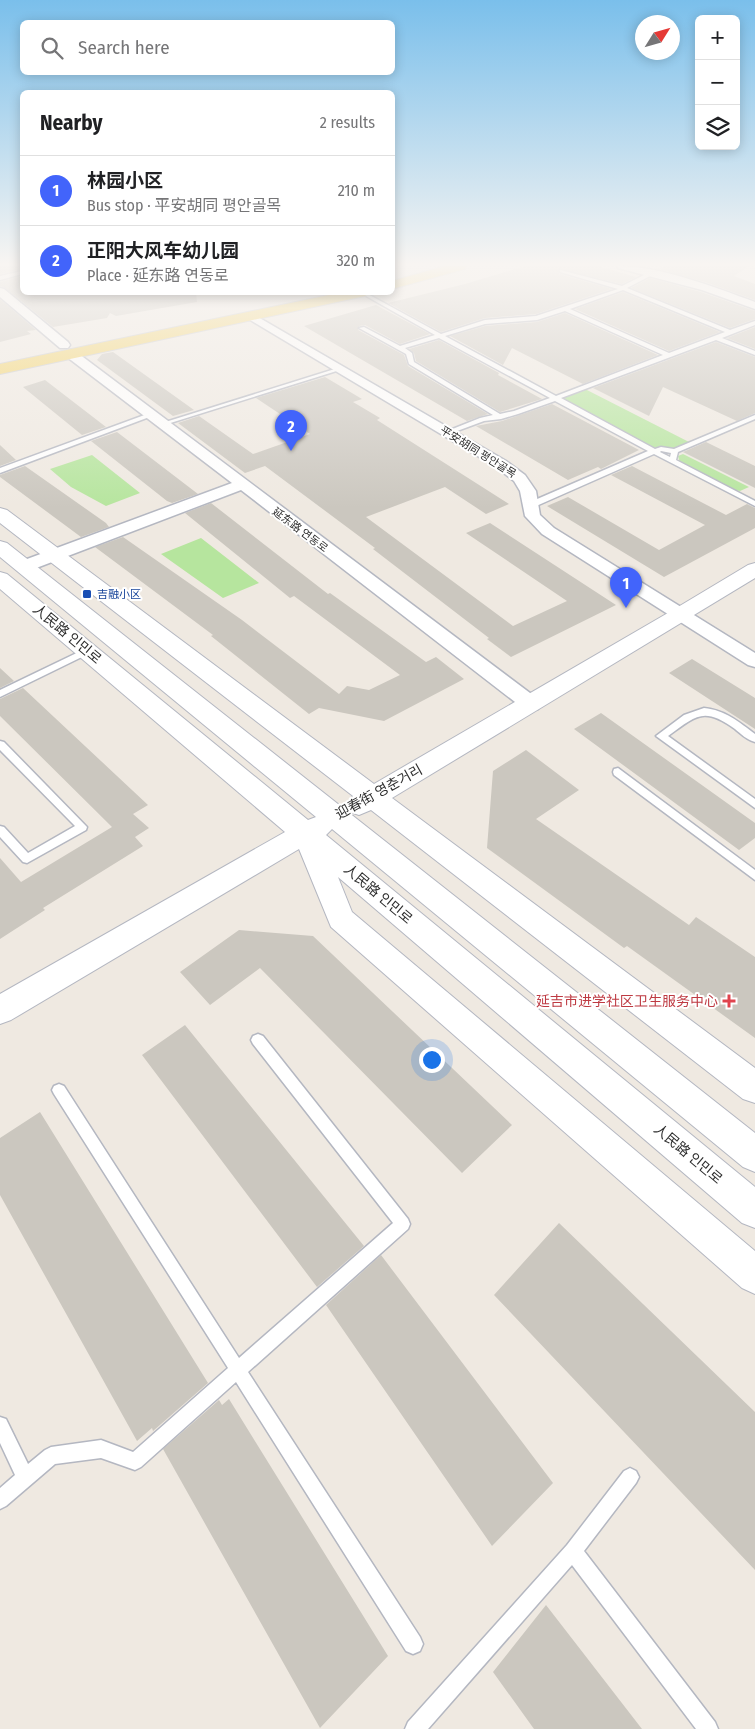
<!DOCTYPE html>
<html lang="en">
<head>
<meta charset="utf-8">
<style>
	body { margin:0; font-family:"Fira Sans Condensed","Noto Sans SC","Noto Sans KR",sans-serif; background:#f2f2f2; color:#202124 }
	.controls { position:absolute; right:15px; top:15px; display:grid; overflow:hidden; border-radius:8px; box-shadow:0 2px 12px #0003 }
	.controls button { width:45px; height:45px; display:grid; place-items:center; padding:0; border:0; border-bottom:1px solid #e0e0e0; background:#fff; color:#202124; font:25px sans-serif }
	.compass { position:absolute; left:635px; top:15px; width:45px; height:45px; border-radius:50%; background:#fff; box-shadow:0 2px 12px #0003; rotate:53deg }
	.you { position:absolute; left:431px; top:1059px; width:18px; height:18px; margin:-12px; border:4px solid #fff; border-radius:50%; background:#1a73e8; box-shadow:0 0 0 8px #1a73e833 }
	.badge { display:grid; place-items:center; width:32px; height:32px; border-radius:50%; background:#4264fb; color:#fff; font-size:16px; font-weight:700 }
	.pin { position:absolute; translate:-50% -41px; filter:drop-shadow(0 1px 2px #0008) }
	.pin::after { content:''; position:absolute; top:26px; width:18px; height:15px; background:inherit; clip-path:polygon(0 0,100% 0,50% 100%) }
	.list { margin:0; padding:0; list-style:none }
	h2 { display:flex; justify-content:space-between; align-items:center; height:65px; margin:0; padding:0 20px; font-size:21px }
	h2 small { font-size:16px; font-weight:400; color:#757577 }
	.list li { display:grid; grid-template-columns:32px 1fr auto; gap:15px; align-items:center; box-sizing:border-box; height:70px; padding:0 20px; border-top:1px solid #e0e0e0 }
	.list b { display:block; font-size:19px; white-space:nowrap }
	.list p { margin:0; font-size:16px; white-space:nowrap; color:#757577 }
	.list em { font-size:16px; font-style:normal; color:#757577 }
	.icon { flex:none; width:28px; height:28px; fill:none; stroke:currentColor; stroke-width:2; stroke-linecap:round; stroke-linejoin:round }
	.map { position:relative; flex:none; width:755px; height:1729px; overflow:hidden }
	.search { position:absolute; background:#fff; box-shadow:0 2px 12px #0003; left:20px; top:20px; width:375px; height:55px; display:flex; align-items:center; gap:12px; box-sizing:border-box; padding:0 18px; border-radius:8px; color:#757577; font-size:19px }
	.panel { position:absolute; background:#fff; box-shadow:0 2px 12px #0003; left:20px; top:90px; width:375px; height:205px; border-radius:8px }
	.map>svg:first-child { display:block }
	.green { fill:#b6e59e }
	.building { fill:#cbc7bf }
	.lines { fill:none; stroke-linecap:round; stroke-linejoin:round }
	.lane-casing { stroke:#b4b7c1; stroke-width:3 }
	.street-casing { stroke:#b4b7c1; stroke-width:3 }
	.secondary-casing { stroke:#b4b7c1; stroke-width:2 }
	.primary-casing { stroke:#c9c9c9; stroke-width:2 }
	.lane { fill:#fff; fill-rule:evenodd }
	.street { fill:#fff; fill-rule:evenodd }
	.secondary { fill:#fff; fill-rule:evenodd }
	.primary { fill:#f2d163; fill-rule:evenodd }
	.transit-dot { fill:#1a4fb4; stroke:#fff; stroke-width:2 }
	.health-dot { fill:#e0444e; stroke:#fff; stroke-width:2 }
	.labels { text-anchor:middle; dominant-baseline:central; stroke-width:4; stroke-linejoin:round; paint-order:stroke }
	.far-street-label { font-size:11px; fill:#2e2e2e; stroke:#fff }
	.far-transit-label { font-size:11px; fill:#164399; stroke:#fff; text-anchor:start }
	.street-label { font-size:14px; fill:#2e2e2e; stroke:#fff }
	.health-label { font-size:14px; fill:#be3a42; stroke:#fff; text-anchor:end }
</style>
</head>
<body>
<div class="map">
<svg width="755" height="1729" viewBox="0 0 755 1729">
	<rect width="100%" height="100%" fill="#efe9e1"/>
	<!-- green -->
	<path class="green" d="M585,389L689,442L673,449L651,447L559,399Z
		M683,454L749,487L740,491L734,490L680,463L678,456Z
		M92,455L140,493L106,506L71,487L50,469Z
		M201,538L259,583L223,598L161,554Z"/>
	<!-- building -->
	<path class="building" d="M0,266H22V269L0,274Z
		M525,266H598L636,277L622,284L559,269V274L612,289L536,314L485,318L441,332L388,303L465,284Z
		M664,266H749L734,276L755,284V300L705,282L659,269Z
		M22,276V292H196L197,302L116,316L110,313L107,318L53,327L5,288L0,286V282Z
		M650,278L701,292L755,311V319L730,328L631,288Z
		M623,292L720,332L669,351L575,309Z
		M0,299L36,330L27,331L31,334L0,342Z
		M376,305L430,334L400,344L365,325L359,326L358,330L404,355L408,366L488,414L467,421L304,326Z
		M565,313L658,355L583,384L512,348L503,365L450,336L485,326L537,322Z
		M755,327V349L727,338Z
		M439,340L499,373L498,375L542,399L500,412L416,361L414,353L409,349Z
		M716,342L755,357V413L737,421L663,387L649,416L593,388Z
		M113,352L194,410L173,416L97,360L102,354Z
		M325,377L362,399L353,402L380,418L377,420L509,504L486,514L445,487L366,517L513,626L567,601L466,533L490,523L616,605L511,657L487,639L489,638L373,549L375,548L265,466L245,473L178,423L199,416L253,454L310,434L256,398Z
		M45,380L106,427L82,435L23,387Z
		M552,404L639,450L601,469L598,467L568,480L476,426L502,421Z
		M117,432L198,494L172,503L167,501L91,441Z
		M706,442L755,466V488L683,452Z
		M0,445L16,460L0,466Z
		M25,466L106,523L109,527L81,537L0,477V475Z
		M632,466L726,515L747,504L755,508V528L664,577L547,506L568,497L659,550L705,525L611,475Z
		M211,503L328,594L330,593L426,662L436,657L464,679L384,721L319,708L309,714L211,636L213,635L95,547L123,537L242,620L339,694L347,686L369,690L400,675L294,596L290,598L185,513Z
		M692,659L755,698V729L669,673Z
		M0,668L14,681L0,688Z
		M23,688L148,805L133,814L149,828L135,837L143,846L43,908L45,910L0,939V858L21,882L112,827L0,716V699Z
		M601,713L755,823V838L739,850L574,729Z
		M526,750L579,790L536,819L689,925L696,917L755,957V1038L627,946L624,948L487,848L493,771Z
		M239,930L313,936L512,1125L462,1173L260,968L210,1005L180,972Z
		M185,1025L364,1246L317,1287L142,1055Z
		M40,1112L208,1383L153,1431L152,1428L137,1441L0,1195V1138Z
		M559,1223L755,1412V1570L494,1295Z
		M381,1255L553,1483L492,1546L326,1305Z
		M229,1399L388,1656L320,1728L163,1449L219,1400L222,1405Z
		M546,1605L642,1729H534L493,1672Z"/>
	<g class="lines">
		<defs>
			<path id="lane" d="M560,270L622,286L648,273H652V275L627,288L730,330L755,321V325L722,338L755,351V355L716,340L561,398L655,449L661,447L674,449L755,415V419L678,452L676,460L755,501V506L654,454L534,507H528V503L648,451L555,401L518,414L501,419L484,421L449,434H445V432L480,418L493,415L409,364L406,354L359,328L364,327L400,346L435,335L359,292H364L441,334L485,320L536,316L618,289L560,272ZM623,290L725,332L669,353L570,309ZM565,311L663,355L556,396L445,336L485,324L537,320ZM439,338L550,398L514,411L500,414L414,362L412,353L405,348ZM661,451L671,453L670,457L660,452Z
				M22,271V274L0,280V276Z
				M338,368L343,369L164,425L159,424Z
				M150,413L153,415L152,416L0,473V468Z
				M87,648L92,651L90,653L0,697V690Z
				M704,708C725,710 739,722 755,734V742C747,740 741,734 735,729C703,706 696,716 668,736L755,799V808L656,736L684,715Z
				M0,741L4,742L87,827L86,830L27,863L23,862L0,837V826L4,827L28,853L75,826L0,750Z
				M618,768L755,870V880L614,775L613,772L614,769Z
				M258,1034L263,1036L408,1219L410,1224L408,1229L248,1372L420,1637L423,1644L420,1651L413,1654L406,1651L236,1382L141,1467L135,1470L101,1458L55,1464L6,1506L0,1509V1488L15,1475L0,1443V1417L6,1419L28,1464L45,1450L51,1447L101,1440L133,1452L228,1368L54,1094L52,1090L54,1086L59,1084L64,1086L239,1358L393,1223L253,1044L251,1040L253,1036Z
				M630,1468L636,1471L639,1477L636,1483L584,1551L715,1722L718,1729H696L572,1565L428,1729H405L408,1722L567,1545L624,1471Z"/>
			<path id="street" d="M617,266C661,266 714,287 755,302V309L702,290L618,268Z
				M0,288L4,289L68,342L70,345L68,348H60L0,297Z
				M251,313L506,461L525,475L536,491L540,515L554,528L755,653V667L748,665L542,534L525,516L520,491L514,481L496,467L247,318L245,316L247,314Z
				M71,350L75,351L538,699L541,704L538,709L531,710L524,709L241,490L31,570H19L17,566L19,562L232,483L67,357L65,354L67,351Z"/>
			<path id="secondary" d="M0,508L7,510L374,784L673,610L748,565L755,563V578L392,798L755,1068V1103L743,1099L371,810L359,815L350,812L346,805L353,796L0,523Z
				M0,541L7,543L755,1133V1172L743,1167L332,829L326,835L755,1187V1228L742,1223L338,877L352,912L755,1251V1294L742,1288L331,927L299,849L11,1020L0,1024V994L285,832L0,589V572L7,574L308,820L316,817L0,557Z"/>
			<path id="primary" d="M445,266H466L465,269L392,289V281Z
				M343,292H371L365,296L0,374V364Z"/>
		</defs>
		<!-- lane casing -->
		<use href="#lane" class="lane-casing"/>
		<!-- street casing -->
		<use href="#street" class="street-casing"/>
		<!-- secondary casing -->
		<use href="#secondary" class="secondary-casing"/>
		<!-- primary casing -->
		<use href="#primary" class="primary-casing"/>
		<!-- lane -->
		<use href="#lane" class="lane"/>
		<!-- street -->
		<use href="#street" class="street"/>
		<!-- secondary -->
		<use href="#secondary" class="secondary"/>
		<!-- primary -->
		<use href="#primary" class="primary"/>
	</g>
	<!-- sky -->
	<linearGradient id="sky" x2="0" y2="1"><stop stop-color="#7abfeb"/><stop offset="0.52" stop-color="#f8f5f2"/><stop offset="1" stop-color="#f8f5f2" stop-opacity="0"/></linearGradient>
	<rect width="755" height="508" fill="url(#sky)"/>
	<!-- markers -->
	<rect class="transit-dot" x="82" y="589" width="10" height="10" rx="2.5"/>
	<path class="health-dot" d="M726.5 993.5h5v5h5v5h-5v5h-5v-5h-5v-5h5z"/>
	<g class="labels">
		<!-- far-street labels -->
		<g class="far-street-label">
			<text transform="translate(478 452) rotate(32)">平安胡同 평안골목</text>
			<text transform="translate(300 530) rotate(37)">延东路 연동로</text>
		</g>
		<!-- far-transit labels -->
		<g class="far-transit-label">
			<text x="97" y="594">吉融小区</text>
		</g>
		<!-- street labels -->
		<g class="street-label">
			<text transform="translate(67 634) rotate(40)">人民路 인민로</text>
			<text transform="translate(379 792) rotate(-29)">迎春街 영춘거리</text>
			<text transform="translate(378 894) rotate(40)">人民路 인민로</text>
			<text transform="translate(688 1154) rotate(40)">人民路 인민로</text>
		</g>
		<!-- health labels -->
		<g class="health-label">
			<text x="718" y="1001">延吉市进学社区卫生服务中心</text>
		</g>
	</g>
</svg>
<div class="controls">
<button>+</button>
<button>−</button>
<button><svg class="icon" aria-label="layers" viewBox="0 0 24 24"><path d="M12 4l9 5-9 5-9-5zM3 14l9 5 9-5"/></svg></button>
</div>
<svg class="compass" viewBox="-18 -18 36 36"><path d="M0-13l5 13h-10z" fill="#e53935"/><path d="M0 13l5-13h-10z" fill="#757577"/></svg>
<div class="you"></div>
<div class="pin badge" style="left:626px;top:608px">1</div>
<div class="pin badge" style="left:291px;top:451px">2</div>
<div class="search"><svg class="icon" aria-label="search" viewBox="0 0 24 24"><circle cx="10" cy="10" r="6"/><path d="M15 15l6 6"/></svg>Search here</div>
<section class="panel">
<h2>Nearby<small>2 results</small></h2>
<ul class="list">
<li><span class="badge">1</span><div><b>林园小区</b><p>Bus stop · 平安胡同 평안골목</p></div><em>210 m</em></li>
<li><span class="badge">2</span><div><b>正阳大风车幼儿园</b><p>Place · 延东路 연동로</p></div><em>320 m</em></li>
</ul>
</section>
</div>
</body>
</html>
